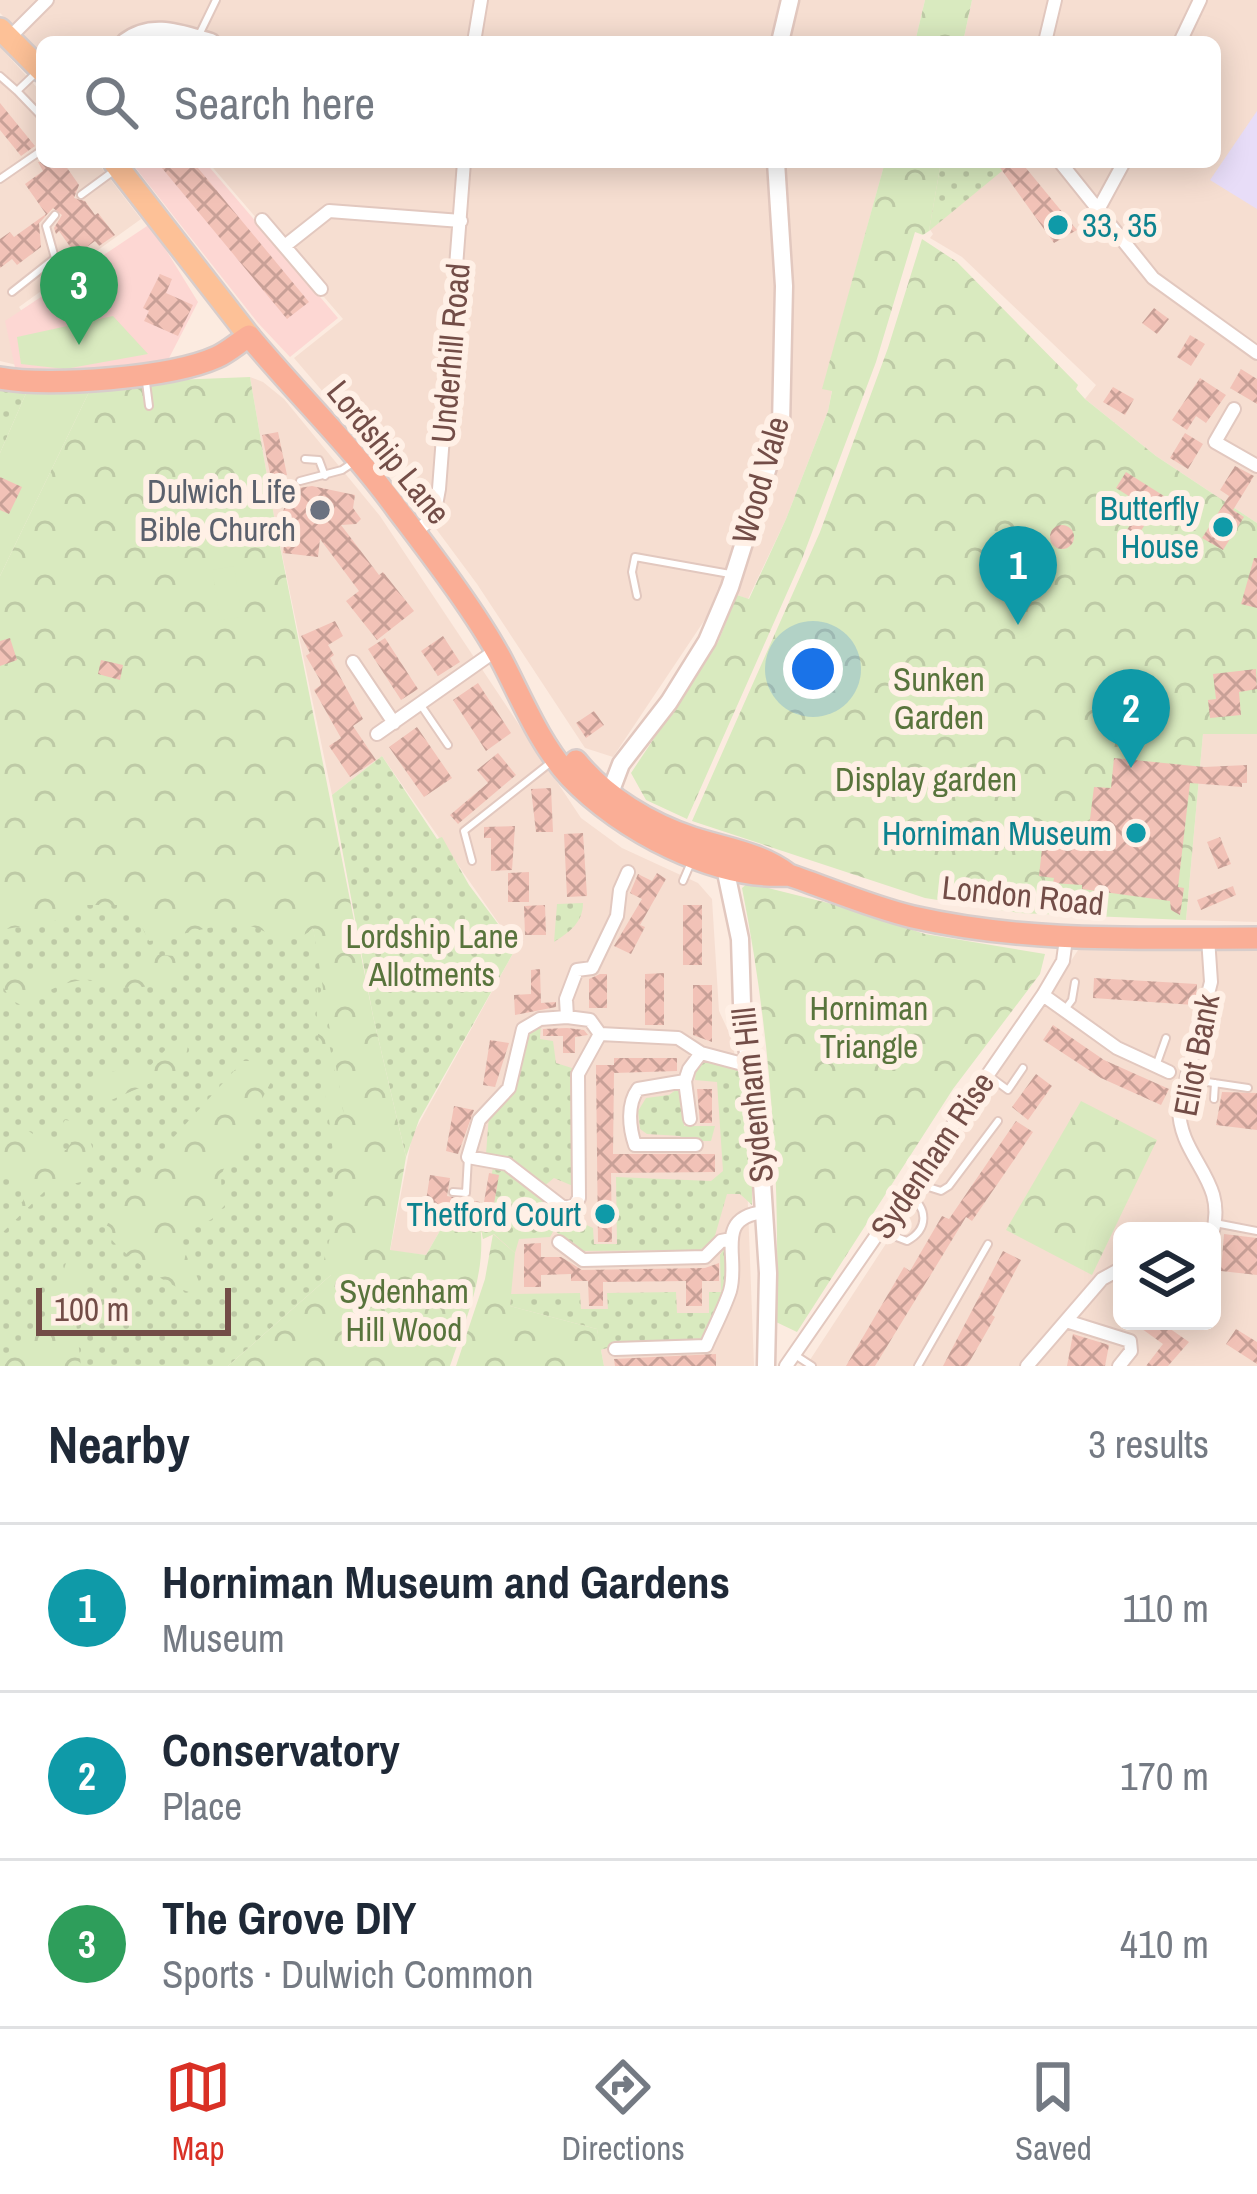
<!DOCTYPE html>
<html lang="en">
<head>
<meta charset="utf-8">
<style>
	body { margin:0; font-family:"Archivo Narrow",sans-serif; background:#f6f6f7; color:#1f2937 }
	.controls { position:absolute; right:36px; bottom:36px; display:grid; overflow:hidden; border-radius:18px; box-shadow:0 6px 30px #0003 }
	.controls button { width:108px; height:108px; display:grid; place-items:center; padding:0; border:0; border-bottom:3px solid #e0e1e3; background:#fff; color:#1f2937; font:60px sans-serif }
	.scale { position:absolute; left:36px; bottom:30px; width:195px; box-sizing:border-box; padding-left:12px; border:6px solid #734d47; border-top:0; font-size:33px; line-height:42px; white-space:nowrap; color:#734d47; -webkit-text-stroke:9px #fff0e6; paint-order:stroke }
	.you { position:absolute; left:813px; top:669px; width:42px; height:42px; margin:-30px; border:9px solid #fff; border-radius:50%; background:#1a73e8; box-shadow:0 0 0 18px #1a73e833 }
	.badge { display:grid; place-items:center; width:78px; height:78px; border-radius:50%; background:#d93025; color:#fff; font-size:39px; font-weight:700 }
	.pin { position:absolute; translate:-50% -99px; filter:drop-shadow(0 3px 6px #0008) }
	.pin::after { content:''; position:absolute; top:63px; width:42px; height:36px; background:inherit; clip-path:polygon(0 0,100% 0,50% 100%) }
	.list { margin:0; padding:0; list-style:none }
	h2 { display:flex; justify-content:space-between; align-items:center; height:156px; margin:0; padding:0 48px; font-size:51px }
	h2 small { font-size:39px; font-weight:400; color:#747a83 }
	.list li { display:grid; grid-template-columns:78px 1fr auto; gap:36px; align-items:center; box-sizing:border-box; height:168px; padding:0 48px; border-top:3px solid #e0e1e3 }
	.list b { display:block; font-size:45px; white-space:nowrap }
	.list p { margin:0; font-size:39px; white-space:nowrap; color:#747a83 }
	.list em { font-size:39px; font-style:normal; color:#747a83 }
	.icon { flex:none; width:66px; height:66px; fill:none; stroke:currentColor; stroke-width:2; stroke-linecap:round; stroke-linejoin:round }
	.map { position:relative; flex:none; width:1257px; height:1366px; overflow:hidden }
	.search { position:absolute; background:#fff; box-shadow:0 6px 30px #0003; left:36px; right:36px; top:36px; height:132px; display:flex; align-items:center; gap:30px; box-sizing:border-box; padding:0 42px; border-radius:18px; color:#747a83; font-size:45px }
	.sheet { height:660px; background:#fff }
	nav { display:flex; justify-content:space-around; align-items:center; box-sizing:border-box; height:168px; border-top:3px solid #e0e1e3; background:#fff; font-size:33px; color:#747a83 }
	nav a { display:grid; justify-items:center; gap:6px }
	nav .on { color:#d93025 }
	.map>svg:first-child { display:block }
	.residential { fill:#f6ded1; fill-rule:evenodd }
	.commercial { fill:#fdd7d3 }
	.education { fill:#e8ddf8 }
	.grass { fill:url(#grass-dots) }
	.forest { fill:url(#forest-crowns) }
	.pitch { fill:#d9eabf }
	.building { fill:url(#building-cross-hatch) }
	.lines { fill:none; stroke-linecap:round; stroke-linejoin:round }
	.service-casing { stroke:#e2c8bf; stroke-width:10 }
	.minor-casing { stroke:#e2c8bf; stroke-width:16 }
	.tertiary-casing { stroke:#e2c8bf; stroke-width:21 }
	.primary-casing { stroke:#d8cdcb; stroke-width:26 }
	.trunk-casing { stroke:#d8cdcb; stroke-width:26 }
	.service { stroke:#fff; stroke-width:6 }
	.minor { stroke:#fff; stroke-width:12 }
	.tertiary { stroke:#fff; stroke-width:16 }
	.primary { stroke:#fdc197; stroke-width:21 }
	.trunk { stroke:#faae96; stroke-width:21 }
	.culture-dot { fill:#0f9aa8; stroke:#fff0e6; stroke-width:4.5 }
	.worship-dot { fill:#6b7280; stroke:#fff0e6; stroke-width:4.5 }
	.labels { text-anchor:middle; dominant-baseline:central; stroke-width:12; stroke-linejoin:round; paint-order:stroke }
	.culture-label { font-size:33px; fill:#0d838f; stroke:#fff0e6; text-anchor:end }
	.street-label { font-size:33px; fill:#734d47; stroke:#fff0e6 }
	.worship-label { font-size:33px; fill:#5b616d; stroke:#fff0e6; text-anchor:end }
	.park-label { font-size:33px; fill:#58743c; stroke:#fff0e6 }
</style>
</head>
<body>
<div class="map">
<svg width="1257" height="1366" viewBox="0 0 1257 1366">
	<defs>
		<pattern id="grass-dots" width="8" height="8" patternUnits="userSpaceOnUse" patternTransform="scale(3)"><rect width="8" height="8" fill="#d9eabf"/><path d="M2 2h.1M6 6h.1" fill="none" stroke="#becaa6" stroke-width="1.8" stroke-linecap="round"/></pattern>
		<pattern id="forest-crowns" width="20" height="18" patternUnits="userSpaceOnUse" patternTransform="scale(3)"><rect width="20" height="18" fill="#d9eabf"/><path d="M2 6a3 3 0 1 1 6 0M12 15a3 3 0 1 1 6 0" fill="none" stroke="#becaa6"/></pattern>
		<pattern id="building-cross-hatch" width="8" height="8" patternUnits="userSpaceOnUse" patternTransform="scale(3)"><rect width="8" height="8" fill="#f2c2b7"/><path d="M0 0l8 8M0 8l8-8" fill="none" stroke="#c8a097"/></pattern>
	</defs>
	<rect width="100%" height="100%" fill="#fcebe0"/>
	<!-- residential -->
	<path class="residential" d="M0,0H925L915,42H42V55L0,13Z
		M972,0H1257V523L1156,456L1085,399L1096,385L962,257L930,238L933,234L929,228L941,162H1215V42H963Z
		M0,47L42,93V162H97L141,219L19,307L36,333L21,366L0,361Z
		M208,162H885L823,388L832,390L828,411L786,519L748,599L718,588L706,618L613,757L585,748L477,584L411,495L294,358L343,319Z
		M250,377L263,382L284,399L380,516L581,818L622,848L698,883L712,899L719,1011L733,1041L747,1181L754,1366H604L597,1329L510,1306L494,1234L483,1239L482,1233L453,1208L426,1255L390,1251L412,1136L516,948L382,756L332,795L274,516Z
		M1203,734H1257V922L1186,920Z
		M1082,944L1257,946V1366H806ZM1122,1231H1212V1321H1122Z"/>
	<!-- commercial -->
	<path class="commercial" d="M131,162H205L338,318L290,357L258,323Z
		M150,224L198,302L168,360L63,378L16,372L5,321Z"/>
	<!-- education -->
	<path class="education" d="M1257,111V209L1210,180Z"/>
	<!-- grass -->
	<path class="grass" d="M941,162H1013L929,231Z
		M0,385L27,391L0,453Z
		M382,756L437,839L442,837L469,885L516,948L419,1120L406,1157L373,1016L332,795Z
		M0,864L313,927L371,1219L331,1275L228,1366H0Z
		M583,903C583,922 570,932 554,942L557,904Z
		M541,1023L540,1039L553,1041L556,1063L575,1069L573,1186L554,1178L543,1187L504,1159L486,1154L489,1115L513,1092L516,1037Z
		M706,1061L744,1069L752,1144V1205L740,1194H727L714,1239L700,1250L579,1251L554,1230L550,1237L519,1239L515,1253L494,1234L483,1239L478,1212L487,1209L493,1166L508,1169L554,1210L593,1228L594,1244H617L616,1177L711,1181L723,1171L717,1082L695,1080L696,1069Z
		M677,1089L686,1090L684,1126H715L711,1141H683L680,1136L647,1134L640,1129L638,1111L646,1098L669,1095Z
		M726,1245L728,1287L703,1343L618,1345L600,1350L597,1329L510,1306L511,1294L580,1293L581,1309H608L607,1293L676,1292L677,1313H709V1292H721L720,1255Z"/>
	<!-- forest -->
	<path class="forest" d="M925,0H972L963,42H915Z
		M885,162H941L929,231L923,235L915,232L876,362L802,559L687,819L646,800L631,773L718,642L737,595L749,599L786,519L828,411L832,391L822,389Z
		M922,239L957,262L1078,385L1076,389L1085,399L1156,456L1257,523V734H1203L1186,920L1019,913L925,898L692,821L820,532L888,348Z
		M250,377L274,516L373,1016L406,1157L390,1250L426,1255L453,1208L478,1212C490,1267 467,1315 450,1366H228L331,1275L322,1270C325,1252 333,1233 334,1214C340,1137 313,1062 317,986L344,1115L313,928C289,952 269,929 243,924C225,921 171,938 149,941L131,905H85L66,919L0,930V576L89,392L174,380Z
		M748,883L836,905L925,934L1045,954L1040,974L953,1089L797,1332L776,1322C781,1178 770,1029 742,888Z
		M153,954L184,957L188,972C171,981 141,991 122,987C109,984 97,979 84,980C59,982 43,995 21,1005L11,1000L2,985L17,972L38,970L112,968L129,977Z
		M188,1045L185,1062L174,1073L102,1104L92,1094L103,1073L151,1065L169,1046Z
		M243,1061H257L273,1078L253,1116L254,1136C231,1163 212,1164 226,1204L212,1219L181,1235C182,1255 193,1264 199,1282L189,1292C168,1286 113,1249 105,1230L114,1209L166,1156L172,1139Z
		M1081,1101L1157,1140L1092,1275L1006,1230Z
		M65,1120C85,1122 88,1135 94,1152L81,1182L46,1190L0,1235V1217H6L23,1201V1194L0,1170V1149L24,1128L57,1150H66L71,1143L61,1126Z
		M493,1234L515,1253L510,1306L597,1329L604,1366H456L485,1279Z
		M67,1260L85,1270L82,1305L76,1322L81,1366H4C13,1352 29,1345 39,1332C56,1311 58,1285 67,1260Z"/>
	<!-- pitch -->
	<path class="pitch" d="M113,316L148,354L65,369L21,364L17,337Z
		M27,391L89,392L0,576V453Z
		M234,566L242,617L220,620L212,570Z"/>
	<!-- building -->
	<path class="building" d="M0,103L35,146L21,156L0,130Z
		M38,162H63L79,185L74,198L85,201L95,215L98,213L115,235L99,246L95,241L76,255L59,231L56,234L54,228L62,215L53,208L39,223L41,247L17,265L12,259L0,268V239L10,232L14,237L46,214L25,184L43,171Z
		M157,162H193L309,302L287,319Z
		M996,162H1021L1077,230L1054,243Z
		M160,274L172,279L166,293L193,305L178,336L144,321L149,311L143,308Z
		M1154,308L1169,319L1157,334L1142,323Z
		M1190,335L1205,344L1191,366L1177,357Z
		M1241,369L1257,379V404L1230,388Z
		M1200,378L1226,395L1206,423L1196,416L1187,430L1172,420Z
		M1113,387L1134,399L1125,415L1103,402Z
		M278,432L287,475L271,478L262,435Z
		M1185,433L1203,444L1188,469L1170,458Z
		M1235,466L1254,476L1233,510L1244,517L1223,550L1202,538L1229,496L1220,490Z
		M1126,472L1164,496L1128,550L1118,544L1143,505L1116,488Z
		M0,477L22,487L9,514L0,510Z
		M290,481L299,488L312,486L355,495L353,508L361,519L356,524L341,525L379,575L383,572L414,611L377,640L346,601L359,591L320,539L318,557L283,553L287,523L281,522Z
		M1050 537a12 12 0 1 1 24 0a12 12 0 1 1-24 0Z
		M1254,558H1257V608L1241,604Z
		M335,621L343,636L328,645L334,655L330,658L363,719L353,726L376,760L350,777L329,746L341,738L314,690L321,685L320,680L306,656L310,653L301,636Z
		M443,636L460,662L438,676L421,651Z
		M10,638L17,660L0,666V641Z
		M385,638L418,689L401,700L368,649Z
		M101,660L123,665L120,680L98,674Z
		M1256,669L1257,689L1239,692L1241,715L1210,718L1208,700L1216,699L1213,674Z
		M478,683L511,733L486,751L453,700Z
		M594,711L604,725L586,738L576,723Z
		M417,727L452,778L424,797L389,747Z
		M498,753L516,775L458,824L450,815L488,783L477,770Z
		M1114,758L1204,767L1247,765V783H1242V787L1190,783L1178,887L1184,888L1180,915L1171,910L1170,901L1082,889V885L1053,883L1054,878L1039,876L1043,839L1087,843L1094,787L1111,788Z
		M551,788L553,832H536L531,789Z
		M515,826L512,870L491,871V838H484V827Z
		M583,833L587,896L567,897L564,834Z
		M1220,837L1231,864L1218,869L1207,842Z
		M529,872V902H508V873Z
		M657,873L666,879L640,925L645,927L631,954L614,946L642,899L630,893L638,874L652,881Z
		M1233,886L1236,895L1201,910L1197,900Z
		M545,905L546,935H525L524,906Z
		M683,905H702V965H683Z
		M540,969L541,1003L556,1002V1007L515,1015L514,995L531,994V970Z
		M664,973V1025H645V974Z
		M600,974H607V1008H589V979Z
		M1094,978L1197,984L1196,999L1194,1005L1093,998Z
		M693,985H712V1042L693,1035Z
		M1053,1025L1104,1060L1169,1089L1161,1105L1101,1078L1043,1040Z
		M567,1028L584,1030L588,1035L575,1037V1053H563V1036H543V1029Z
		M490,1040L509,1043L495,1087L483,1085Z
		M614,1058H677V1071L614,1073L613,1154H715V1172L611,1173L612,1242H598L596,1065H614Z
		M1036,1074L1052,1086L1028,1120L1012,1107Z
		M697,1089H712V1123H700Z
		M1222,1092L1257,1093V1130L1216,1125Z
		M454,1106L474,1110L458,1154L446,1151Z
		M1016,1121L1033,1132L972,1221L966,1217L875,1366H846L904,1267L910,1271L942,1216L949,1219Z
		M489,1173L499,1175L494,1204L484,1202Z
		M430,1175L450,1178L447,1196L480,1202L478,1212L445,1206L442,1224L423,1220Z
		M1224,1234L1257,1238V1275L1221,1271Z
		M541,1243V1257H561L582,1270L705,1268L719,1263V1281H702V1306H686V1281L603,1282V1306H589L588,1281H571V1274L541,1275V1287H524V1244Z
		M1003,1251L1021,1260L992,1315L995,1317L967,1366H943Z
		M1131,1321H1159L1189,1342L1168,1366H1146L1163,1344Z
		M1236,1329L1257,1342V1364L1226,1344Z
		M1073,1334L1109,1345L1105,1366H1067Z
		M716,1354V1366H615L614,1359Z"/>
	<g class="lines">
		<defs>
			<path id="service" d="M199,35L216,0
				M0,76L17,91L38,71
				M17,91L42,117
				M0,179L42,150
				M81,195L115,170
				M12,292L55,258L46,226L55,215
				M146,382L149,406
				M305,459L319,460L325,476
				M300,481L342,470L354,462
				M637,596L632,572L635,557L730,574
				M420,704L448,745
				M472,861L464,831L550,763
				M683,881L692,860
				M1066,1008L1072,1000L1075,982
				M1156,1066L1166,1038
				M989,1076L1008,1090L1023,1068
				M1187,1079L1248,1088
				M1214,1099L1215,1083
				M916,1183L941,1191L949,1186L998,1121
				M453,1192L466,1193L468,1157
				M1215,1223L1257,1231
				M881,1231L907,1241C929,1229 928,1208 909,1195
				M795,1355L812,1366
				M918,1366L988,1244"/>
			<path id="minor" d="M9,38L47,0
				M474,42L481,0
				M1045,42L1055,0
				M1180,42L1200,0
				M1060,162L1153,278L1257,353
				M1098,210L1124,162
				M262,220L321,289
				M286,245L329,211L461,221
				M1234,409L1215,442L1257,466
				M414,534L434,516L439,489L464,162
				M353,662L394,723
				M377,734L495,651
				M1208,938L1211,982L1179,1108C1179,1159 1229,1180 1212,1234
				M1043,995L1117,1048L1169,1072
				M567,1017L590,1020L600,1034L578,1074L579,1198L575,1205L564,1208L507,1164L468,1157L479,1120L509,1088L523,1029L540,1019Z
				M567,1017L566,999L577,970L592,968L617,916L620,890L628,872
				M600,1034L678,1038L701,1053L750,1066
				M685,1081L690,1119
				M696,1145H635C629,1127 627,1104 638,1089L685,1081L689,1069L701,1053
				M559,1242L583,1260L705,1257L721,1241L731,1239
				M1066,1321L1130,1341L1131,1351L1119,1366
				M615,1349L706,1346C714,1328 724,1309 730,1291C740,1256 713,1218 764,1212
				M786,1366L1043,995L1063,961L1066,939
				M1027,1366L1102,1279L1122,1268"/>
			<path id="tertiary" d="M125,42C152,21 182,34 211,42
				M780,42L790,0
				M610,793L621,764L669,702L707,641L730,587L781,426L784,286L776,162
				M724,863L740,939L742,1004L760,1152L768,1273L766,1366"/>
			<path id="primary" d="M0,29L42,71
				M114,162L249,336"/>
			<path id="trunk" d="M0,378C50,387 171,378 217,357C228,352 238,343 249,336C297,394 352,447 397,509C431,554 475,611 501,659C522,699 539,743 570,777C620,830 715,880 789,875
				M576,761C605,797 650,824 693,838C727,849 761,853 789,875C830,889 871,907 913,917C1027,943 1141,938 1257,938"/>
		</defs>
		<!-- service casing -->
		<use href="#service" class="service-casing"/>
		<!-- minor casing -->
		<use href="#minor" class="minor-casing"/>
		<!-- tertiary casing -->
		<use href="#tertiary" class="tertiary-casing"/>
		<!-- primary casing -->
		<use href="#primary" class="primary-casing"/>
		<!-- trunk casing -->
		<use href="#trunk" class="trunk-casing"/>
		<!-- service -->
		<use href="#service" class="service"/>
		<!-- minor -->
		<use href="#minor" class="minor"/>
		<!-- tertiary -->
		<use href="#tertiary" class="tertiary"/>
		<!-- primary -->
		<use href="#primary" class="primary"/>
		<!-- trunk -->
		<use href="#trunk" class="trunk"/>
	</g>
	<!-- markers -->
	<g class="culture-dot">
		<circle cx="1058" cy="225" r="12"/>
		<circle cx="1223" cy="527" r="12"/>
		<circle cx="1136" cy="833" r="12"/>
		<circle cx="605" cy="1214" r="12"/>
	</g>
	<circle class="worship-dot" cx="320" cy="510" r="12"/>
	<g class="labels">
		<!-- culture labels -->
		<g class="culture-label">
			<text x="1082" y="225" text-anchor="start">33, 35</text>
			<text x="1199" y="508">Butterfly<tspan x="1199" dy="38">House</tspan></text>
			<text x="1112" y="833">Horniman Museum</text>
			<text x="581" y="1214">Thetford Court</text>
		</g>
		<!-- street labels -->
		<g class="street-label">
			<text transform="translate(450 353) rotate(-85)">Underhill Road</text>
			<text transform="translate(389 452) rotate(51)">Lordship Lane</text>
			<text transform="translate(760 480) rotate(-74)">Wood Vale</text>
			<text transform="translate(1023 895) rotate(6)">London Road</text>
			<text transform="translate(1196 1055) rotate(-79)">Eliot Bank</text>
			<text transform="translate(752 1095) rotate(-96)">Sydenham Hill</text>
			<text transform="translate(932 1155) rotate(-56)">Sydenham Rise</text>
		</g>
		<!-- worship labels -->
		<g class="worship-label">
			<text x="296" y="491">Dulwich Life<tspan x="296" dy="38">Bible Church</tspan></text>
		</g>
		<!-- park labels -->
		<g class="park-label">
			<text x="939" y="679">Sunken<tspan x="939" dy="38">Garden</tspan></text>
			<text x="926" y="779">Display garden</text>
			<text x="432" y="936">Lordship Lane<tspan x="432" dy="38">Allotments</tspan></text>
			<text x="869" y="1008">Horniman<tspan x="869" dy="38">Triangle</tspan></text>
			<text x="404" y="1291">Sydenham<tspan x="404" dy="38">Hill Wood</tspan></text>
		</g>
	</g>
</svg>
<div class="controls">
<button><svg class="icon" aria-label="layers" viewBox="0 0 24 24"><path d="M12 4l9 5-9 5-9-5zM3 14l9 5 9-5"/></svg></button>
</div>
<div class="scale">100 m</div>
<div class="you"></div>
<div class="pin badge" style="left:1018px;top:625px;background:#0f9aa8">1</div>
<div class="pin badge" style="left:1131px;top:768px;background:#0f9aa8">2</div>
<div class="pin badge" style="left:79px;top:345px;background:#2e9e5b">3</div>
<div class="search"><svg class="icon" aria-label="search" viewBox="0 0 24 24"><circle cx="10" cy="10" r="6"/><path d="M15 15l6 6"/></svg>Search here</div>
</div>
<section class="sheet">
<h2>Nearby<small>3 results</small></h2>
<ul class="list">
<li><span class="badge" style="background:#0f9aa8">1</span><div><b>Horniman Museum and Gardens</b><p>Museum</p></div><em>110 m</em></li>
<li><span class="badge" style="background:#0f9aa8">2</span><div><b>Conservatory</b><p>Place</p></div><em>170 m</em></li>
<li><span class="badge" style="background:#2e9e5b">3</span><div><b>The Grove DIY</b><p>Sports · Dulwich Common</p></div><em>410 m</em></li>
</ul>
</section>
<nav>
<a class="on"><svg class="icon" aria-label="map" viewBox="0 0 24 24"><path d="M3 6l6-2 6 2 6-2v14l-6 2-6-2-6 2zM9 4v14M15 6v14"/></svg>Map</a>
<a><svg class="icon" aria-label="directions" viewBox="0 0 24 24"><path d="M12 3l9 9-9 9-9-9zM9 14v-3h6M13 9l2 2-2 2"/></svg>Directions</a>
<a><svg class="icon" aria-label="saved" viewBox="0 0 24 24"><path d="M7 4h10v16l-5-4-5 4z"/></svg>Saved</a>
</nav>
</body>
</html>
